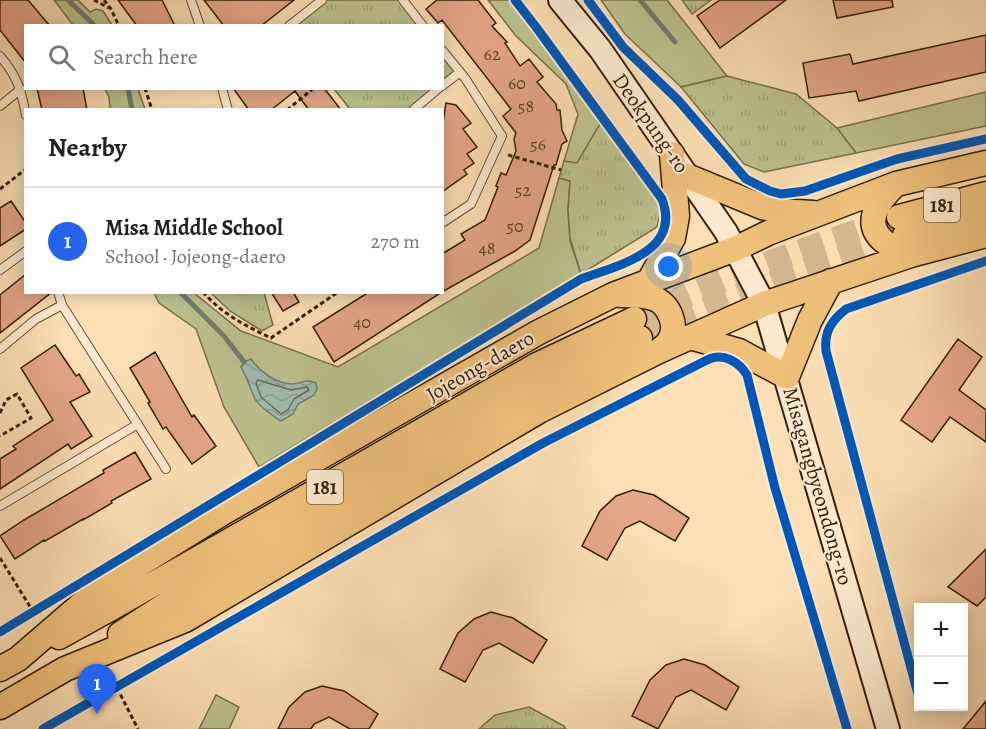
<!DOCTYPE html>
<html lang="en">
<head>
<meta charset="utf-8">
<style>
	body { margin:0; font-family:Alegreya,serif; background:#f6f6f6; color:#202124 }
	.controls { position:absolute; right:18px; bottom:18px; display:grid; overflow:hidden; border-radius:0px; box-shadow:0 3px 15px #0003 }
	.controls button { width:54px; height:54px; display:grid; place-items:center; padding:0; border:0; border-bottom:2px solid #e0e0e0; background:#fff; color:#202124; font:30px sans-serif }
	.you { position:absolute; left:669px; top:267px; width:21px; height:21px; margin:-15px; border:4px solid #fff; border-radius:50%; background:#1a73e8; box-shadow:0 0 0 9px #1a73e833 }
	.badge { display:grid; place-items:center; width:39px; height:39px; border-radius:50%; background:#2563eb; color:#fff; font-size:20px; font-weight:700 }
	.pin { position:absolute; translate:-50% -50px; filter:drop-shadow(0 2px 3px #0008) }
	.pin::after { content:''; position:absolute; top:32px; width:21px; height:18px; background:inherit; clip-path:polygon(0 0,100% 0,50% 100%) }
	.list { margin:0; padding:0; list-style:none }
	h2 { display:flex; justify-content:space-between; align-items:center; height:78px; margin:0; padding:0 24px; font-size:26px }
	h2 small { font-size:20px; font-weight:400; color:#757577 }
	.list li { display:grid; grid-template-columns:39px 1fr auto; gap:18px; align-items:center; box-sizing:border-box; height:108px; padding:0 24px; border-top:2px solid #e0e0e0 }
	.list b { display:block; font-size:22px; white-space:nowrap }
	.list p { margin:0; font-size:20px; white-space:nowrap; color:#757577 }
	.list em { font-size:20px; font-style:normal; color:#757577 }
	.icon { flex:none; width:33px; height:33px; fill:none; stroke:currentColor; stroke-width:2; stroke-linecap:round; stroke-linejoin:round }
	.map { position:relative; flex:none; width:986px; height:729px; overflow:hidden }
	.search { position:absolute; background:#fff; box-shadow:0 3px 15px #0003; left:24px; top:24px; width:420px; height:66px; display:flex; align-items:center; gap:15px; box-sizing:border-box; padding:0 21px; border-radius:0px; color:#757577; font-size:22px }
	.panel { position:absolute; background:#fff; box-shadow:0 3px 15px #0003; left:24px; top:108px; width:420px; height:186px; border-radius:0px }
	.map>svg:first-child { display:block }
	.green { fill:#bcc28f; stroke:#78704d; stroke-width:1.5 }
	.park { fill:url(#park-tufts); stroke:#78704d; stroke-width:1.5 }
	.water { fill:url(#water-waves); stroke:#747d6d; stroke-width:1.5 }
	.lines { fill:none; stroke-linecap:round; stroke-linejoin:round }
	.shore { stroke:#696d5d; stroke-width:1.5 }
	.stream { stroke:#747d6d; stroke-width:5 }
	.building { fill:#e4a688; stroke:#331e0b; stroke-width:1.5 }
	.primary-tunnel { stroke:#d4b892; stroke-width:24; stroke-dasharray:24 12; stroke-linecap:butt }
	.lane-casing { stroke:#654e35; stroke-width:10 }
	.secondary-casing { stroke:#331e0b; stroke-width:26 }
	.primary-casing { stroke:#331e0b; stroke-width:27 }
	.path { stroke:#331e0b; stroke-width:3; stroke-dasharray:4.5 3; stroke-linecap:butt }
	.lane { stroke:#fdeace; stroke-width:8 }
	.secondary { stroke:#fdeace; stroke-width:22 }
	.primary { stroke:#eec07a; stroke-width:24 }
	.cycleway-casing { stroke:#fdeace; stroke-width:13 }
	.cycleway { stroke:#0057b8; stroke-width:9 }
	.labels { text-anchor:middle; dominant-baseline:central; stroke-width:4.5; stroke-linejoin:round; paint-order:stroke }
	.number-label { font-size:18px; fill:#5f402a }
	.shield { fill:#fdeace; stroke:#705b46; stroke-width:1.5 }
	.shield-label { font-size:20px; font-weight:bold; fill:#331e0b }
	.street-label { font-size:21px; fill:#331e0b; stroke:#fdeace }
</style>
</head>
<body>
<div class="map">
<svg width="986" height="729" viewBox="0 0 986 729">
	<defs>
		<pattern id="park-tufts" width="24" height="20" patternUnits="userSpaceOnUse" patternTransform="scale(1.5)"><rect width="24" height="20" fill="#bcc28f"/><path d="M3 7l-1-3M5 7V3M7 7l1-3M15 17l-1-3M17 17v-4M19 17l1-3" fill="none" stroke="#a2a67a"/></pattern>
		<pattern id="water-waves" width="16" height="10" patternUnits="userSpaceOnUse" patternTransform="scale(1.5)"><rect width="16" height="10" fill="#9fbcaf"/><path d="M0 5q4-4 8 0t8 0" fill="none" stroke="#89a195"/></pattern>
	</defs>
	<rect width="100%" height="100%" fill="#fcdfb4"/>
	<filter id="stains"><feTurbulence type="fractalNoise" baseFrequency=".00333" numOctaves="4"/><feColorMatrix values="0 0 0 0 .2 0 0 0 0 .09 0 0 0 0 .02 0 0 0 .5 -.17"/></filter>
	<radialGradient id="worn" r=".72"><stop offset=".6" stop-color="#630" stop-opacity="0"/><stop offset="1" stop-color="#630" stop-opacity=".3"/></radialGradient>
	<!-- green -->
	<path class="green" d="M54,0H78L90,12L96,9L103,11L112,25H73Z
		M488,0H514C550,33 577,76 604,117L577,164L564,161L578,114L566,84L516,36Z
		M601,0H667L727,76L681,87L625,34Z
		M105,89H138L145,109H110L109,97Z
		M986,92V126L856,153L837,128Z
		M559,178L570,181L568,210L570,241L581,274L259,467L224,407L196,329L159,303L154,293H194L241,331L338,367L539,248Z
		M216,695L239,707L229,729H199Z"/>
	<!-- park -->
	<path class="park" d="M322,0H403L423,26H289Z
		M682,0H711L692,14Z
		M442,50L460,72L442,86Z
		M727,76L796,94L837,128L856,153L764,172L744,164L681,87Z
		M334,89H439L413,110L350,109Z
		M604,117L665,195L657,227L581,274L570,238L568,210L570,181L559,178L564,161L577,163Z
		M211,293H264L273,325L262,331L230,311Z
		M529,707L564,726L566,729H479L495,715Z"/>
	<!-- water -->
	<path class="water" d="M251,359C260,372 275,383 292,384C302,384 304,378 316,383L317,389L314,395L298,404L293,414L281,421C274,417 259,406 255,399C250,388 247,377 241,367L244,362Z"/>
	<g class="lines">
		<!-- shore -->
		<path class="shore" d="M258,380L291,390L307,387L309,390L294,399L288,410L281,414L261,397L256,383Z"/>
		<!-- stream -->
		<path class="stream" d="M68,0L95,26
			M640,0L675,42
			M128,88L132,110
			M180,292L224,336L244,362"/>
	</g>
	<!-- building -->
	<path class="building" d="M0,0H28L50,26H26V63L0,30Z
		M118,0H162L175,26H137Z
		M204,0H294L261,26H224Z
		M437,0H478L496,23L492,26L507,42L505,43L520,66L529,59L543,77L537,82L556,104L557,110H560L562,130L567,141L562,144L556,165H554L530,240L515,251L442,292V254L465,240L461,234L485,220L498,187L496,186L501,173L506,175L516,151L514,139L516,133L503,116L511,109L442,20L438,23L426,9Z
		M720,0H786L720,48L697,16Z
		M833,0H892L893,7L837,18Z
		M986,35V72L859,101L856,91L809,98L803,63L850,54L853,64Z
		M37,88H83L87,110H42Z
		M233,88H324L341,110H309L295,91L271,110H249Z
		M446,103L456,105L471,123L463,129L477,147L467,154L474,163L464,170L467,174L442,192V130Z
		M11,201L26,223V229L0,246V208Z
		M26,274V292H52L0,333V295Z
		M271,292H293L299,302L283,311Z
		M369,292H442L334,362L313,327Z
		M958,339L982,357L959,390L986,410V442L950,417L932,442L901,420Z
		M55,345L76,376L79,374L90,392L70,402L92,436L71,449L68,444L0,489V459L16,449L13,446L53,420L21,368Z
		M155,352L192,417L194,415L216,446L192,464L166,427L163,429L148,403L150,402L130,368Z
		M135,452L151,479L111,501L112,503L83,520V519L45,541L44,540L15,559L0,536L24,520L104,473L103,470Z
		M633,490L654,495L689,518L675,541L640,521L625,528L607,560L582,546L600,511L616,496Z
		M986,549V597L977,606L948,587Z
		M491,612L513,618L547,640L533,663L499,643L483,650L465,682L440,669L458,633L474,619Z
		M684,659L705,665L739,687L726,710L691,690L676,697L658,729L632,716L650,680L666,665Z
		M322,686L344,691L378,714L369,729H350L329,717L314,724L311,729H278L289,707L305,692Z
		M986,701V729H963Z"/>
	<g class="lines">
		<!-- primary-tunnel -->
		<path class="primary-tunnel" d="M634,319C720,279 809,247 899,217
			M640,338C726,298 814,266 903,235"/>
		<defs>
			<path id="lane" d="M191,0L200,26
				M403,0L423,26
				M289,26L322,0
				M442,50L465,78L502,136L471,204L442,223
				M0,56C17,76 21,89 26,115
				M442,86L460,72
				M222,88L228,110
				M0,106L21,89
				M413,110L439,88
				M0,270L26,251
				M58,292L62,305L166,469
				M0,349L36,319L62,305
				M0,506L138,424"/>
			<path id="secondary" d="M560,0L600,49L726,232L764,304L888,729"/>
			<path id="primary" d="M687,176L762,207L779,211L813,213
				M896,184C861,217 867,240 911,255
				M899,217L986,194
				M905,235L986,214
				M649,281L673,238L677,216L672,154
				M620,295C631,295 643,295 653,298C669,303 679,327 669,341C667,345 662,348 659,351
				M690,337L739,351L787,377L810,320L831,281
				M120,634L170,602L534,392L640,338
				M59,637L108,610L537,365L634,319
				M0,669L18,659L98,590L224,512L539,332L613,295L735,249L768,233L896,184L986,163
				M0,707L65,669L185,620L539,411L659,351L764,304L911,255L986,235"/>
		</defs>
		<!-- lane casing -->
		<use href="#lane" class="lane-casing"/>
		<!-- secondary casing -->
		<use href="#secondary" class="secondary-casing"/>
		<!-- primary casing -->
		<use href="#primary" class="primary-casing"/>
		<!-- path -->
		<path class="path" d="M94,0L109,8
			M104,0L111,9L119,26
			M145,88L152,110
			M287,110L314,88
			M508,155L561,170
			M0,189L26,169
			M203,292C222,314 246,326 271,338L338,292
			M0,413L6,400L17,394L31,418L0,436
			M0,558L34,613
			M117,688L138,729"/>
		<!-- lane -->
		<use href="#lane" class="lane"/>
		<!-- secondary -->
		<use href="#secondary" class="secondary"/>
		<!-- primary -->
		<use href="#primary" class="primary"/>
		<defs>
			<path id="cycleway" d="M588,0L623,47L678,100L746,179L770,191L781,194L805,191L897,159L986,139
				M0,632L581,279C618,265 682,252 662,199L536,27L515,0
				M918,694L826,351C824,332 831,321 846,309L986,261
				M43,729L543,443L709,359C724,353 739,362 747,375L775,488L847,729"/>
		</defs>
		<!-- cycleway casing -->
		<use href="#cycleway" class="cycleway-casing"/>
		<!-- cycleway -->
		<use href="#cycleway" class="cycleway"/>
	</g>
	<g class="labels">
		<!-- number labels -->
		<g class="number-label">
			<text x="492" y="54">62</text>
			<text x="517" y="83">60</text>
			<text x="526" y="106">58</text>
			<text x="538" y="144">56</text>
			<text x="523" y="190">52</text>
			<text x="515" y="226">50</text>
			<text x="487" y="248">48</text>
			<text x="362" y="322">40</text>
		</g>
		<!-- shield labels -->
		<g class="shield">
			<rect x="924" y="188" width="36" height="34" rx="4.5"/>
			<rect x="307" y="470" width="36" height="34" rx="4.5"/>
		</g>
		<g class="shield-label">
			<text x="942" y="205">181</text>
			<text x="325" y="487">181</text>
		</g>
		<!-- street labels -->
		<g class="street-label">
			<text transform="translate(651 123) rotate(55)">Deokpung-ro</text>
			<text transform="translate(480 366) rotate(-30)">Jojeong-daero</text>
			<text transform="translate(818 486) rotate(74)">Misagangbyeondong-ro</text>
		</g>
	</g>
	<rect width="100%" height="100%" filter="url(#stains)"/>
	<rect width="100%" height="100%" fill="url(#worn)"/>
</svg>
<div class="controls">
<button>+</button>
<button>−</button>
</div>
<div class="you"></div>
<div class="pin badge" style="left:97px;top:714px">1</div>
<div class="search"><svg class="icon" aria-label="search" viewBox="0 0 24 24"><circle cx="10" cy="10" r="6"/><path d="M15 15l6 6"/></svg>Search here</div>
<section class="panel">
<h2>Nearby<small></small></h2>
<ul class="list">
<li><span class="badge">1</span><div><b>Misa Middle School</b><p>School · Jojeong-daero</p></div><em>270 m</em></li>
</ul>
</section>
</div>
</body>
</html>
